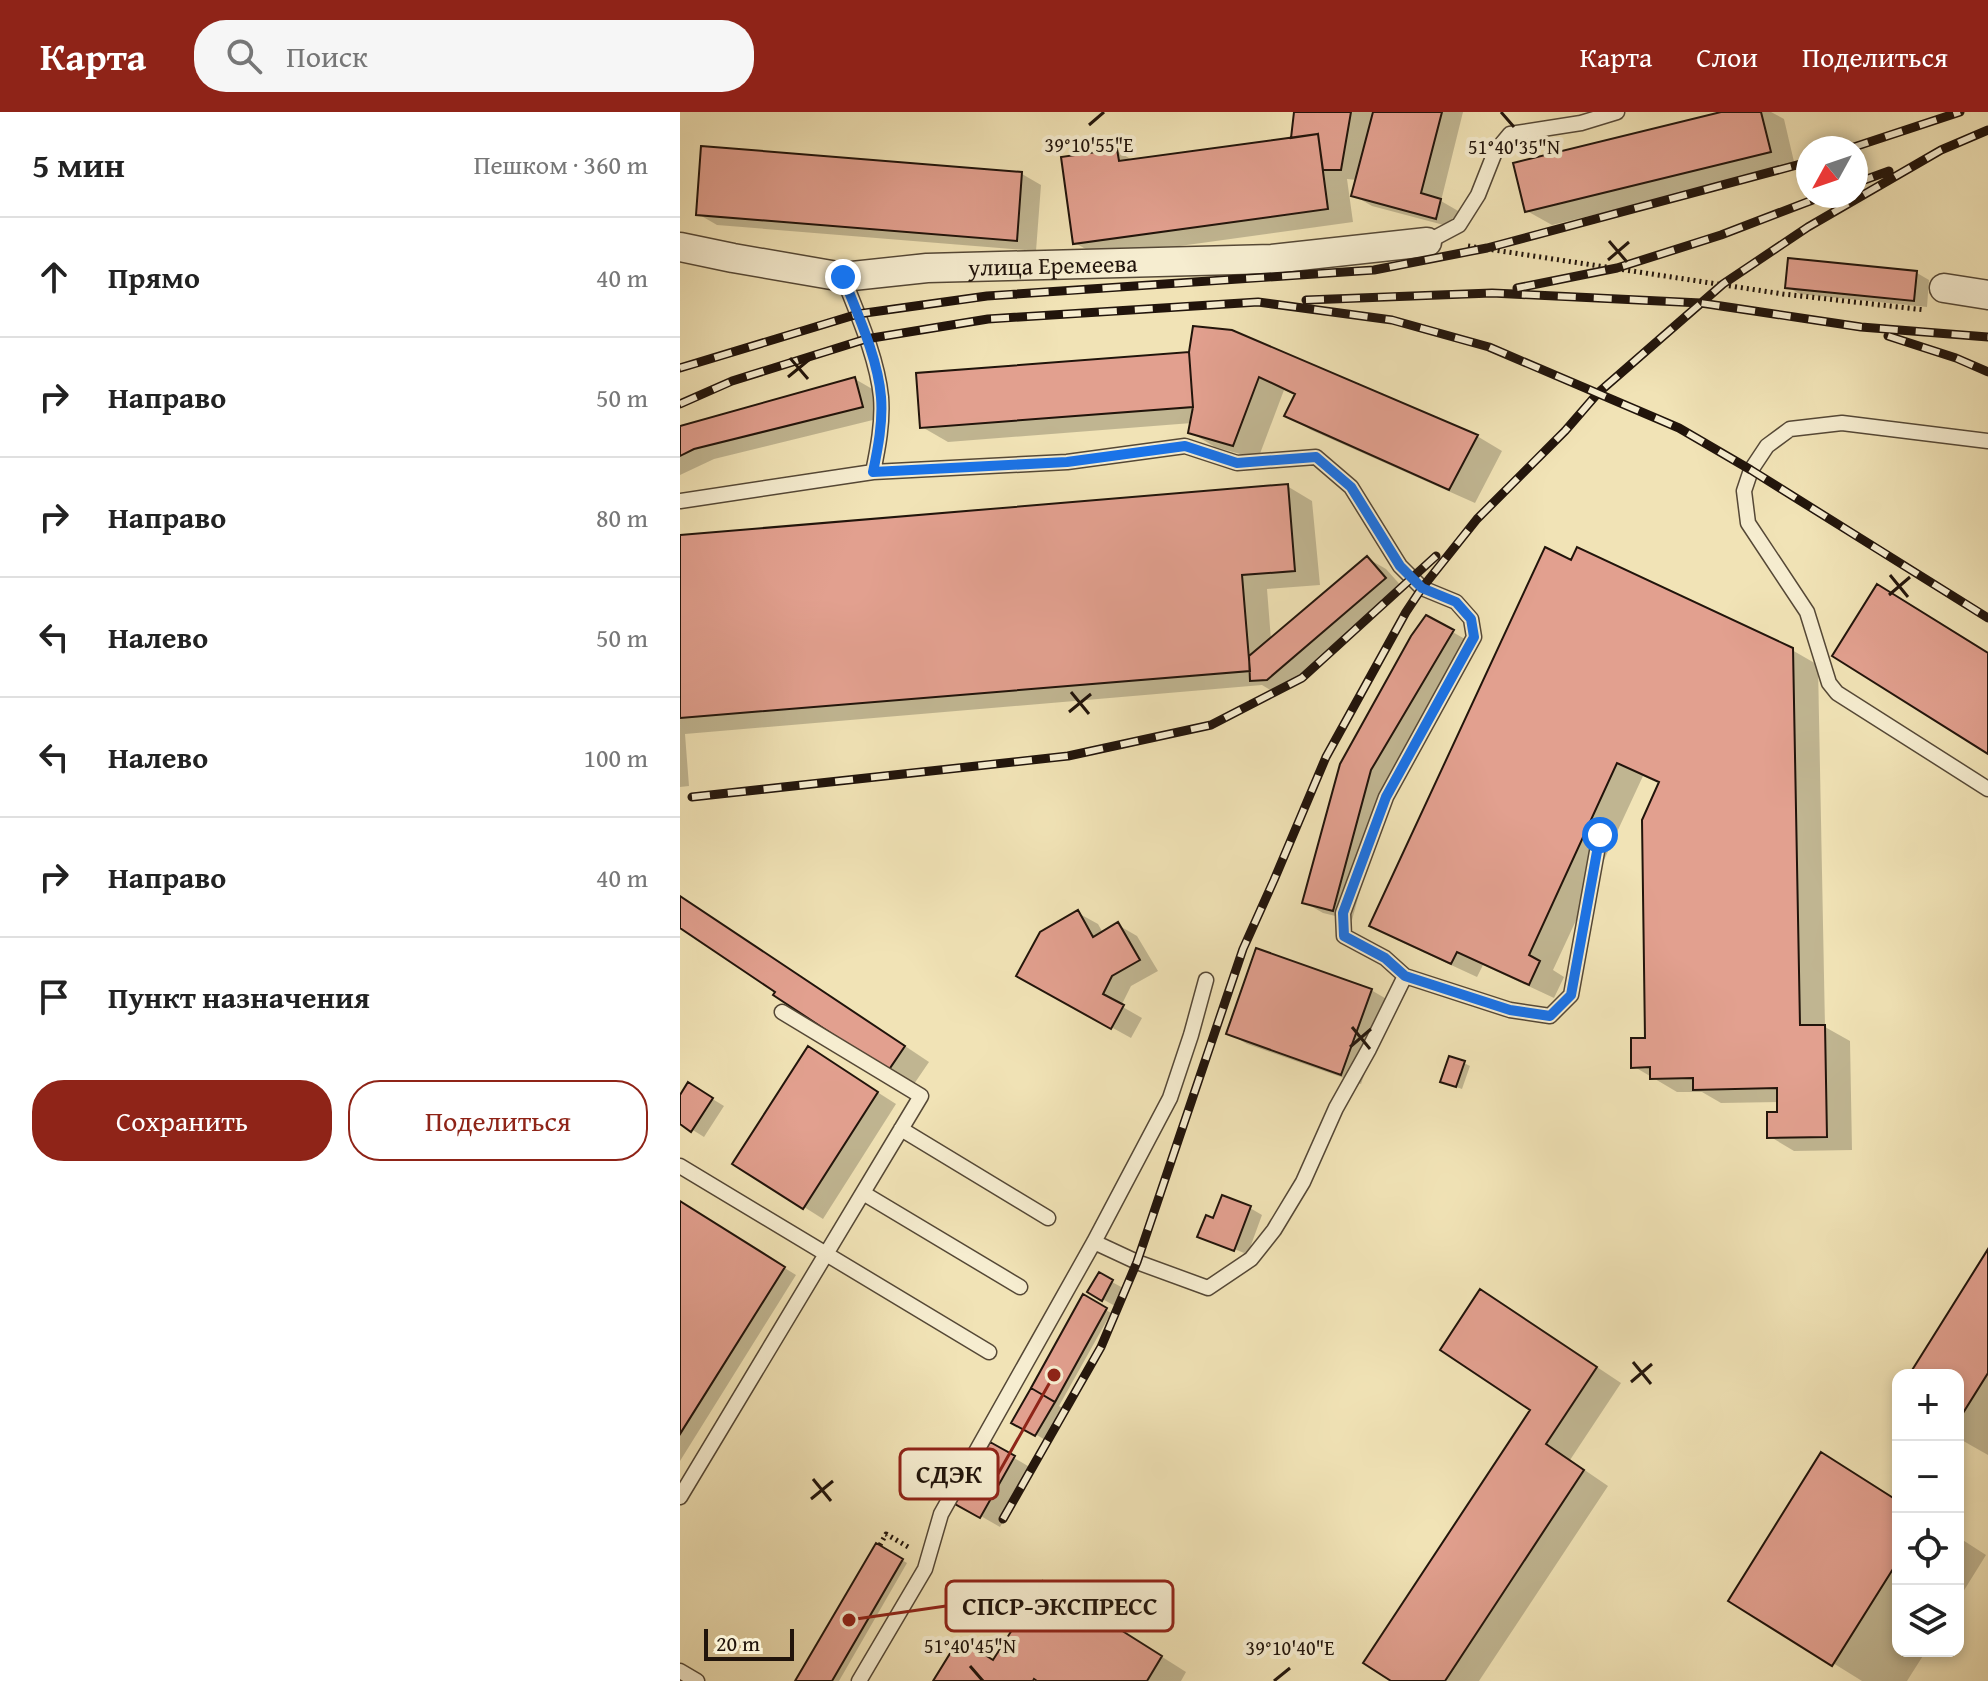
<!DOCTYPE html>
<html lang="ru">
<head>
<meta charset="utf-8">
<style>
	body { margin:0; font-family:"Gentium Book Plus",serif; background:#f6f6f6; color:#222 }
	.controls { position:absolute; right:24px; bottom:24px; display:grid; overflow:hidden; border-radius:16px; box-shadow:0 4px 12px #0003 }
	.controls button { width:72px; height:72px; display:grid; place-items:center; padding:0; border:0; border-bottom:2px solid #e0e0e0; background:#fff; color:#222; font:40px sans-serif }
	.compass { position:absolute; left:1116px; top:24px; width:72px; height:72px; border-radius:50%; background:#fff; box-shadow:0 4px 12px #0003; rotate:230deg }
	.scale { position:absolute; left:24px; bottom:20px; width:90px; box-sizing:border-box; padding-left:8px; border:4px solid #21140b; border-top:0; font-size:22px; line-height:28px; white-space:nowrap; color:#21140b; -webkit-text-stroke:6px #f6edd0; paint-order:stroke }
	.stop { position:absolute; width:24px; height:24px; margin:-18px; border:6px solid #1a73e8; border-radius:50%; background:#fff }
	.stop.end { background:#1a73e8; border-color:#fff; box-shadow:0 2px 8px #0008 }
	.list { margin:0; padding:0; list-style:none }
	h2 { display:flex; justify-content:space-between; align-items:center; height:104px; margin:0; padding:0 32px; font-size:34px }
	h2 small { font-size:26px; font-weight:400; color:#767676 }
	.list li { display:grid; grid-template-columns:52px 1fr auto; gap:24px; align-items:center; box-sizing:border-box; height:120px; padding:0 32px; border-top:2px solid #e0e0e0 }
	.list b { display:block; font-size:30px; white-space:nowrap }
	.list em { font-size:26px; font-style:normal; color:#767676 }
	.actions { display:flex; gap:16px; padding:24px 32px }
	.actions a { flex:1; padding:18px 0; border:2px solid #8f2418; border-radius:32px; text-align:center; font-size:28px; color:#8f2418 }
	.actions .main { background:#8f2418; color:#fff }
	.icon { flex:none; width:44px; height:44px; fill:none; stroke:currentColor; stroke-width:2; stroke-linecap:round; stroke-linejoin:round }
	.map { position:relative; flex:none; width:1308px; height:1569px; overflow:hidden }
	header { display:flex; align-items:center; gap:48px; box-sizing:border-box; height:112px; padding:0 40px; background:#8f2418; color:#fff }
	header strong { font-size:38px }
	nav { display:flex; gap:44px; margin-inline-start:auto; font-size:28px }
	.search { width:560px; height:72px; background:#f6f6f6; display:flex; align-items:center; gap:20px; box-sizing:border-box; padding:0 28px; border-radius:32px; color:#767676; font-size:30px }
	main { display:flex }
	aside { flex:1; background:#fff }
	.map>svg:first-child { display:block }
	.shadow { fill:#0003 }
	.building { fill:#e2a08f; stroke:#21140b; stroke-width:2 }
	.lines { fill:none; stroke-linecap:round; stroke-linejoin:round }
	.lane-casing { stroke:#554836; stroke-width:17 }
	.street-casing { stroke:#554836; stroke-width:31 }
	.path { stroke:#21140b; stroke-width:5; stroke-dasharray:2 4; stroke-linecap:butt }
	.lane { stroke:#f6edd0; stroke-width:14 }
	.street { stroke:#f6edd0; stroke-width:28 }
	.rail-casing { stroke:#21140b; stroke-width:9 }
	.rail { stroke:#f6edd0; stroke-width:6; stroke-dasharray:18; stroke-linecap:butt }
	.route { stroke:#1a73e8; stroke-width:10 }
	.ticks { fill:none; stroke:#21140b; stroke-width:3 }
	.labels { text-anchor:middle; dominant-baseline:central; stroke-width:8; stroke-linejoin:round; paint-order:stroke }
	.street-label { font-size:24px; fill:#21140b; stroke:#f6edd0 }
	.ticks-label { font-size:20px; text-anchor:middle; fill:#21140b; stroke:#f6edd0; stroke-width:8; stroke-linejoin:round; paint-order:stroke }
	.leader { fill:none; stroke:#8f2418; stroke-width:3 }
	.callout-dot { fill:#8f2418; stroke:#f6edd0; stroke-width:3 }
	.callout { fill:#f6edd0; stroke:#8f2418; stroke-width:3 }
	.callout-label { font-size:26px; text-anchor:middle; font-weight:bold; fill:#21140b }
</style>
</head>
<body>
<header>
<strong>Карта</strong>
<div class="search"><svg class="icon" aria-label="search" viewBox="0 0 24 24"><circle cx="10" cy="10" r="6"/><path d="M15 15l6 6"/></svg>Поиск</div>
<nav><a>Карта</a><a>Слои</a><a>Поделиться</a></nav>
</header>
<main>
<aside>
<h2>5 мин<small>Пешком · 360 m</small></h2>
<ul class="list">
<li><svg class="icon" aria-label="ahead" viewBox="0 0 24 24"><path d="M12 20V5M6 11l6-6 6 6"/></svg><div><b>Прямо</b></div><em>40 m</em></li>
<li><svg class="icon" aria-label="right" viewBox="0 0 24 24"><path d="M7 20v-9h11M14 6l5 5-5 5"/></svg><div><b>Направо</b></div><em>50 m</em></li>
<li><svg class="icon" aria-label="right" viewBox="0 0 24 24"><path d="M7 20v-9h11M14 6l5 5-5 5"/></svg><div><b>Направо</b></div><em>80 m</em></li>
<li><svg class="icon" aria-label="left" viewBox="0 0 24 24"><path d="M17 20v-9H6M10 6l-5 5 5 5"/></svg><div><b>Налево</b></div><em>50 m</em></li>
<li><svg class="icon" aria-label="left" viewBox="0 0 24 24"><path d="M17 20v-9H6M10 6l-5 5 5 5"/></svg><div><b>Налево</b></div><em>100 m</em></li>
<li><svg class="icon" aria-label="right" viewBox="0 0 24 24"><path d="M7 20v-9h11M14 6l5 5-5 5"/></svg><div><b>Направо</b></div><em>40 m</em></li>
<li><svg class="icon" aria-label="arrive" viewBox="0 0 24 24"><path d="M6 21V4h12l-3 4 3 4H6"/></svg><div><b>Пункт назначения</b></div></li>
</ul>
<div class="actions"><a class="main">Сохранить</a><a>Поделиться</a></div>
</aside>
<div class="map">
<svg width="1308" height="1569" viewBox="0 0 1308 1569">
	<rect width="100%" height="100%" fill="#f1e3b6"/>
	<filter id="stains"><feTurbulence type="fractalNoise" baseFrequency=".0025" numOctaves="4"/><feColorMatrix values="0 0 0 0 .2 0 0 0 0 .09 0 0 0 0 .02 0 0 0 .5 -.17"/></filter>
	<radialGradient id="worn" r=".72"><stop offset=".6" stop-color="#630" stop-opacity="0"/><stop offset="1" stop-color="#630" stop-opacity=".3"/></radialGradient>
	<!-- shadow -->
	<path class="shadow" d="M616,0H783L761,89L780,100L775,116L692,94L673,83L677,68L667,67L673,110L420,145L395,131L437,39L454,49L617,27Z
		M1049,0H1091L1104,7L1115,54L872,113L847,99Z
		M342,62L361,73L356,139L37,113L18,102Z
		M1110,148L1237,161L1249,168L1247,195L1120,182L1107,175Z
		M510,242L797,324L822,339L795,391L631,318L606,303L617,284L604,278L578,347L535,335L510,320L512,311L268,330L242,315Z
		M175,267L194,278L201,306L34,347L0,363V316Z
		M607,374L632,389L640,473L587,477L591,528L687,446L706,457L724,477L607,578L592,579L582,573L5,622L9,674L0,675V425Z
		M866,438L1112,538L1138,553L1145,915L1170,929L1172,1038L1114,1039L1089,1024L1099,1002V990L1041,991L1022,980H997L953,954L967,928L980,672L963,664L873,858L884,865L874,886L803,853L797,865L717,828L692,813Z
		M746,505L792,531L710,669L672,808L643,801L624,790Z
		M0,784L249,950L234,972L209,958L98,879L0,813Z
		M398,801L418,812L423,821L438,813L457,824L478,859L451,874L441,894L462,906L451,926L339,864Z
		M691,878L710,889L681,972L567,932L548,921Z
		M147,948L216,992L143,1107L55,1051Z
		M784,951L790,954L782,977L768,972Z
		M21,980L44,994L24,1025L0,1010V987Z
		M0,1091L116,1163L0,1349Z
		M570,1096L582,1103L567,1144L563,1143L564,1141L530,1127L534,1108Z
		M1308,1141V1343L1278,1326V1263H1232Z
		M419,1163L445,1177L435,1194L410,1180Z
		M404,1185L431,1201L379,1294L386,1298L369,1330L334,1310Z
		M825,1194L941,1271L890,1348L928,1374L799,1569H715L853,1297Z
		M310,1332L353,1357L320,1415L278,1391Z
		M1142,1343L1218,1388V1539H1246L1227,1569H1182L1051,1488Z
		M1278,1425L1306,1443L1278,1488Z
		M196,1433L227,1451L159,1569H118Z
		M389,1486L506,1560L501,1569H255L314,1550Z"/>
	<!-- building -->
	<path class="building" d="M614,0H671L661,58H643L638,22L611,26Z
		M693,0H762L741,81L761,87L756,107L671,84Z
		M1041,0H1081L1091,40L845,100L833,51Z
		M638,22L648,97L393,132L381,45L437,37L439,49Z
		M21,34L342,60L337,129L16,103Z
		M1108,146L1237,159L1234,189L1105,176Z
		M513,214L552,218L798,323L769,378L604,304L615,282L579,265L553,334L508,321L513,295L509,240Z
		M509,240L513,295L240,316L236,261Z
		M175,265L183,295L14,337L0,344V314Z
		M608,372L615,459L562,463L570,559L0,606V423Z
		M865,435L891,448L897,435L1113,536L1120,913H1145L1147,1025L1087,1026V1000H1097V976L1013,978V966L970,967V955L951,956V926H965L962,708L979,670L937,651L849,843L860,849L849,873L777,840L771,852L689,814Z
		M687,444L706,466L587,568L570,569L569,544Z
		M1197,472L1308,541V642L1152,544Z
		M746,503L774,518L691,658L653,799L622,791L660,652L731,524Z
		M0,784L225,934L208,959L93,883L95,880L0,816Z
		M398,798L413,825L438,810L460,848L432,864L423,882L444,893L431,917L336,864L360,820Z
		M576,836L692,877L661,963L546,922Z
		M128,934L198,980L123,1097L52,1052Z
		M769,944L785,949L776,975L760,970Z
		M8,970L33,986L11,1020L0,1012V983Z
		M542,1083L571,1094L554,1139L517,1125L526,1103L533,1106Z
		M0,1089L105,1155L0,1322Z
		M1308,1137V1261L1278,1309V1263H1229Z
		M419,1160L433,1168L422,1189L407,1180Z
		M800,1177L917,1255L866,1332L904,1358L765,1569H711L683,1551L850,1298L760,1238Z
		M403,1182L427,1196L375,1290L351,1276Z
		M351,1276L375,1290L355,1324L331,1311Z
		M310,1330L335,1344L300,1406L275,1392Z
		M1141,1340L1218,1389V1449L1152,1554L1048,1489Z
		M196,1431L223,1447L152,1569H115Z
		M363,1469L482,1544L467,1569H357L354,1567L353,1569H253L279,1527L313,1548Z"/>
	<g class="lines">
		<defs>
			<path id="lane" d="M747,130L779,113L798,83L815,40L830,22L901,11L937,0
				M163,165C177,201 197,245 201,285C203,310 198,336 193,360
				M1308,329L1162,311L1110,317L1087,334L1071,358L1064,379L1068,411L1127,500L1149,571L1157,581L1308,677
				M0,389L193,360L387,350L505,334L557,351L636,345L671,375L720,454L742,476L776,490L791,507L794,525L706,685L663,801L664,824L705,846L725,864L689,937L656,996L623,1070L594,1118L571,1147L528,1176L457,1150L414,1130
				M725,864L830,898L870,904L891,883L920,723
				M221,1017L368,1106
				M0,1054L309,1240
				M183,1081L340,1175
				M0,1385L241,984L102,900
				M0,1559L17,1569
				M179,1569L245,1457L261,1402L414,1130L490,986L511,923L526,868"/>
			<g id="street">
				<path id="s1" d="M0,135L53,146L163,165L247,156L592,147L747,130"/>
				<path d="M1264,176L1308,183"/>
			</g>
		</defs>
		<!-- lane casing -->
		<use href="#lane" class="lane-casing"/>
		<!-- street casing -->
		<use href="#street" class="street-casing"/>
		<!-- path -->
		<path class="path" d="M788,134L1103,182L1245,198
			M200,1433L206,1422L230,1436"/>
		<!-- lane -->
		<use href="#lane" class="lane"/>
		<!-- street -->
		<use href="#street" class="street"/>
		<defs>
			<path id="rail" d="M1171,36L1280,0
				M1176,71L1209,59
				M837,176L937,156L1041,123L1143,84
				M626,188L812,181L1021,191L1181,215L1308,225
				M1208,224L1276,246L1308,260
				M0,256L178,202L307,184L694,158L807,136L1128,50
				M0,292L52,269L186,227L308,207L578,190L712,208L809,235L999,316L1071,358L1308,506
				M12,685L388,644L531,613L622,566L756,444
				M323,1407L421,1235L457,1150L563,837L594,768L646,645L726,500L742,476L797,407L885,319L918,281L1043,172L1128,115L1261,38L1308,18"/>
		</defs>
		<!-- rail casing -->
		<use href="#rail" class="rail-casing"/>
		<!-- rail -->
		<use href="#rail" class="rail"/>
	</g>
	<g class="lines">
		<!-- route -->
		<path class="route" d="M163,165C177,201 198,246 201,285C203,310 198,336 193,360L387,350L505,334L557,351L636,345L671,375L720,454L742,476L776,490L791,507L794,525L706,685L663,801L664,824L705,846L725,864L830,898L870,904L891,883L920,723"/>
	</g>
	<!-- ticks -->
	<path class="ticks" d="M821,0L834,15M409,13L424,0M929,129L947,150M928,148L949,130M110,246L128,267M108,265L130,247M1210,463L1228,485M1209,483L1230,465M391,580L409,602M389,600L411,582M672,915L690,937M670,935L691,917M953,1250L971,1272M951,1270L972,1252M133,1367L151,1389M131,1387L153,1369M290,1554L303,1569M594,1569L610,1556"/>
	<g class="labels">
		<!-- street labels -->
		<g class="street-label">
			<text stroke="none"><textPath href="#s1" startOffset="376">улица Еремеева</textPath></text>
		</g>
	</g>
	<g class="ticks-label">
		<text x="409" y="40">39°10'55"E</text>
		<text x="834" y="42">51°40'35"N</text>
		<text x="290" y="1541">51°40'45"N</text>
		<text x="610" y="1543">39°10'40"E</text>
	</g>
	<!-- callouts -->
	<path class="leader" d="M374 1263L318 1362M169 1508L266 1494"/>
	<g class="callout-dot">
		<circle cx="374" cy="1263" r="8"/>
		<circle cx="169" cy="1508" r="8"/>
	</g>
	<g class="callout">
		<rect x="220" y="1337" width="98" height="50" rx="8"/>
		<rect x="266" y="1469" width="227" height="50" rx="8"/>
	</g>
	<g class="callout-label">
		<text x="269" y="1371">СДЭК</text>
		<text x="380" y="1503">СПСР-ЭКСПРЕСС</text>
	</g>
	<rect width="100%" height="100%" filter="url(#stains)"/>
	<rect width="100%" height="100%" fill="url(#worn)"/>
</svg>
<div class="controls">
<button>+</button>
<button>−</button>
<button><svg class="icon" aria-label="locate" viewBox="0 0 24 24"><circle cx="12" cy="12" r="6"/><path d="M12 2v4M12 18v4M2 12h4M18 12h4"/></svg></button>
<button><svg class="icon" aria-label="layers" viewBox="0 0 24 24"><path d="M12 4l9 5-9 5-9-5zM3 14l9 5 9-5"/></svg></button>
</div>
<svg class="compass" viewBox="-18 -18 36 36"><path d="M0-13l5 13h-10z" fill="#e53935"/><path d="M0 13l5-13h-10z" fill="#767676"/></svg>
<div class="scale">20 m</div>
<div class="stop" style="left:920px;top:723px"></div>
<div class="stop end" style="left:163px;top:165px"></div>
</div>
</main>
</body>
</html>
